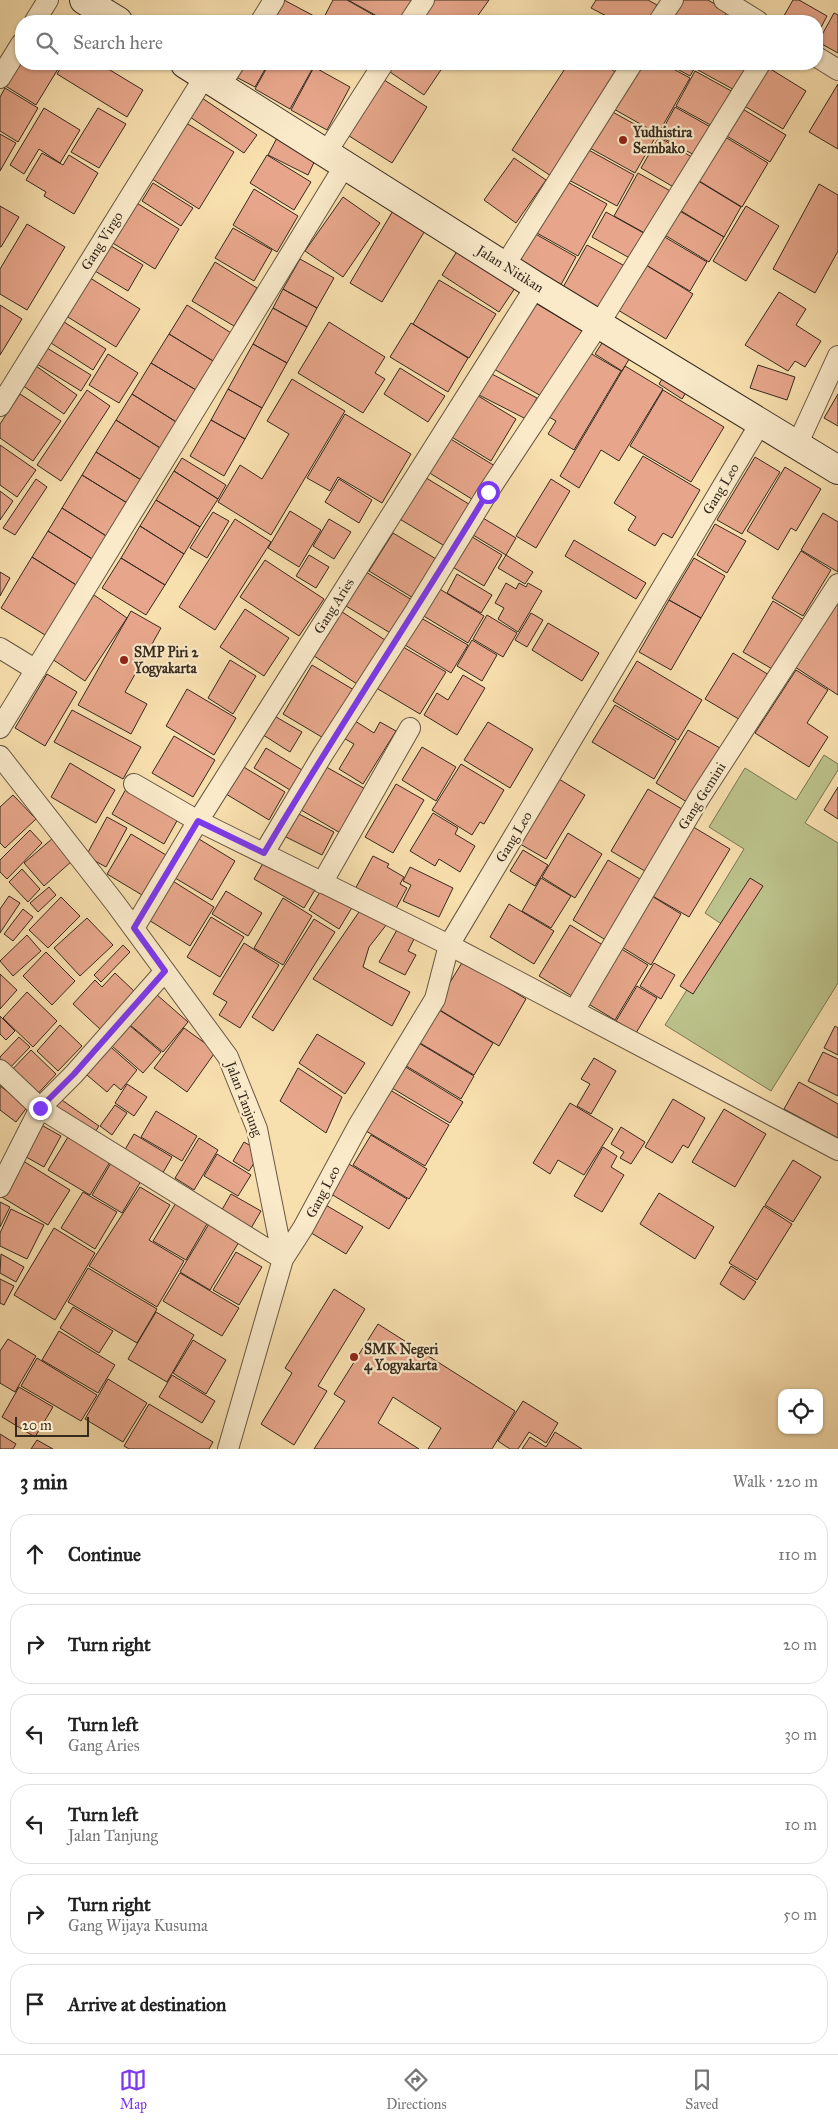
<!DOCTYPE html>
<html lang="en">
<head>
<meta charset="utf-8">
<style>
	body { margin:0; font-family:"IM FELL Great Primer",serif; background:#f6f6f6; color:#222 }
	.controls { position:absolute; right:15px; bottom:15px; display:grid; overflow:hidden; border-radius:10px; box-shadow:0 1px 4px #0004 }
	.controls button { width:45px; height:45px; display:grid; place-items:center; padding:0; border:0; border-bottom:1px solid #e0e0e0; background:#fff; color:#222; font:25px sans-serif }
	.scale { position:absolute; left:15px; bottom:12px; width:74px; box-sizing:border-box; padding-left:5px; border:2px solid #362a1e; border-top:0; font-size:14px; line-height:18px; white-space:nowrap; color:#362a1e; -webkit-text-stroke:4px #faeaca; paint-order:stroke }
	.stop { position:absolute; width:15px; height:15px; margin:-11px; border:4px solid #7c3aed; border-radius:50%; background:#fff }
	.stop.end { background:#7c3aed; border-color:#fff; box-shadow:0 1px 5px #0008 }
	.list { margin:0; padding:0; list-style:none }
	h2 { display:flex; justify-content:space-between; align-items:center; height:65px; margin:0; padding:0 20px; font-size:21px }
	h2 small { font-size:16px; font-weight:400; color:#767676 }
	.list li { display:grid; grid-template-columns:32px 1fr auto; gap:15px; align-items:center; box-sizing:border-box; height:80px; margin:0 10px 10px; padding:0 10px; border:1px solid #e0e0e0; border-radius:20px }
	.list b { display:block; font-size:19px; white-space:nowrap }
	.list p { margin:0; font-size:16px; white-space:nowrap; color:#767676 }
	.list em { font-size:16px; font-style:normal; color:#767676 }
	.icon { flex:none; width:28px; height:28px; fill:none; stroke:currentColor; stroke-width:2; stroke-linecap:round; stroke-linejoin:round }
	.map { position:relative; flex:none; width:838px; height:1449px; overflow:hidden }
	.search { position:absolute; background:#fff; box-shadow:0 1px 4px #0004; left:15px; right:15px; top:15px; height:55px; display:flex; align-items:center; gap:12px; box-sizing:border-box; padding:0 18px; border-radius:20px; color:#767676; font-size:19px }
	.sheet { height:605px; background:#fff }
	nav { display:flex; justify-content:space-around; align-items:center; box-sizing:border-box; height:70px; border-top:1px solid #e0e0e0; background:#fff; font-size:14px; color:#767676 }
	nav a { display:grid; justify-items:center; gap:2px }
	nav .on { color:#7c3aed }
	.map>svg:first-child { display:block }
	.green { fill:#bcc28b; stroke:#797654 }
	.building { fill:#e7a68b; stroke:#362a1e }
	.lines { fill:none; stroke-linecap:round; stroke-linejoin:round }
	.street-casing { stroke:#665742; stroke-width:22 }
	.secondary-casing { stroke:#362a1e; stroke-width:30 }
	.street { stroke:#faeaca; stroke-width:20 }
	.secondary { stroke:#faeaca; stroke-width:28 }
	.route { stroke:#7c3aed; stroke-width:6 }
	.poi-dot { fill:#8f2418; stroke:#faeaca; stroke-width:2 }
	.labels { text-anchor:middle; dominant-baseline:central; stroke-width:4.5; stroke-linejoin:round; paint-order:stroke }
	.poi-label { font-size:14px; font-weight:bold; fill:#362a1e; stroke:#faeaca; text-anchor:start }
	.street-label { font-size:14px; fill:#362a1e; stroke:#faeaca }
</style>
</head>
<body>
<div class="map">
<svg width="838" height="1449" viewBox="0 0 838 1449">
	<rect width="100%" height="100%" fill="#f8dfae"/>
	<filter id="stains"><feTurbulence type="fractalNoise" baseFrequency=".004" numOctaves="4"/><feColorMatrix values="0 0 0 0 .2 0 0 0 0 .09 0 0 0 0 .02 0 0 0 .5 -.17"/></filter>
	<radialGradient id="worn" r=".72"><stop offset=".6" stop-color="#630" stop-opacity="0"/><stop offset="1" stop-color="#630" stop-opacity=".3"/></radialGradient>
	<!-- green -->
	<path class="green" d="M824,755L838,764V770L805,823L838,843V983L771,1091L665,1025L726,927L705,913L744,849L709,827L745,768L796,800Z"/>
	<!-- building -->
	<path class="building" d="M284,0L314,16L311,21H265Z
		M333,0H347L384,21H322Z
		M348,0H416L405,21H386Z
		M434,0H489L474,21H419Z
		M596,0H648L657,5L650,21H616L591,8Z
		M677,0H708L727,11L722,21H664Z
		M793,0H799L827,16L817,35V21H781Z
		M834,13L838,15V53L818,42Z
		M21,57V64H61L36,105L4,85Z
		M63,64H100L143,90L127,117L57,74Z
		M243,64H268L255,87L236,77Z
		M269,64H315L290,109L255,89Z
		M391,64H445L424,95L387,70Z
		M568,64H603L617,73L551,176L512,150Z
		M637,64H664L690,78L658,134L612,108Z
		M668,64H697L690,76Z
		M701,64H753L738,92L698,70Z
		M764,65L806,91L783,129L741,104Z
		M314,67L350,87L327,130L291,110Z
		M695,71L735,93L716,128L676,106Z
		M381,78L427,107L392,163L346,134Z
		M838,84V149L809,132Z
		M5,88L38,108L18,142L0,131V97Z
		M199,96L257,135L244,153L187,115Z
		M675,107L714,129L698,157L659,136Z
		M44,108L80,130L60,163L39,149L24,174L10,165Z
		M98,108L126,124L99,168L71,152Z
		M741,108L786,135L770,162L725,135Z
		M609,110L656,136L635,173L588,147Z
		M183,121L234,152L199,209L149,177Z
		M0,134L16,143L0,171Z
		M279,134L318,154L308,175L268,155Z
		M722,135L768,163L742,207L696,179Z
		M659,137L695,159L677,189L641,168Z
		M585,148L634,175L617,206L567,179Z
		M42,153L63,165L69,155L98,173L74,214L44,196L46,192L26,180Z
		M267,155L311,182L294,210L250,183Z
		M514,158L546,180L516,223L484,200Z
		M638,173L674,193L650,236L614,216Z
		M695,179L741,207L724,237L678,209Z
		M564,180L607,204L578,256L535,232Z
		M153,183L193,208L181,226L142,201Z
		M819,184L838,195V251L815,293L773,269Z
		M254,189L298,216L277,252L233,225Z
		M343,197L380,223L343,277L305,251Z
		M135,202L179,229L155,269L111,242Z
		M0,206L19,217L1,247H0Z
		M746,206L779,226L746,281L713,261Z
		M394,209L426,229L382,302L350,283Z
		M678,210L724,237L709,262L663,234Z
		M606,212L649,236L635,261L592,237Z
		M27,224L65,247L27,310L0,294V269Z
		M233,228L272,250L254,281L215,258Z
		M532,232L576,257L557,292L512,267Z
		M663,236L707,262L690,291L646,265Z
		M106,243L143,265L128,291L90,268Z
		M461,245L519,282L499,312L442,275Z
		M587,245L630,269L605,313L562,289Z
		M300,259L334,278L317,308L283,289Z
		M215,262L257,288L234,326L192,301Z
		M641,262L693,294L666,339L613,307Z
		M87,276L140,309L116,347L63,314Z
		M439,280L496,314L469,358L413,324Z
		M283,289L317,308L307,327L273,308Z
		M779,292L806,309L796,325L821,341L805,367L795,361L788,371L745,345Z
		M532,301L582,331L543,397L492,368Z
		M0,305L22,319L0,355Z
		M187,305L236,336L218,364L169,334Z
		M273,308L307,327L287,363L253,344Z
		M64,322L106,349L93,370L51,343Z
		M329,322L385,357L375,373L385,379L363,413L298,373Z
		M411,323L468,358L448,392L390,357Z
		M169,334L218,364L201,393L151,363Z
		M607,335L634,351L622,371L595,354Z
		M253,344L287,363L262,408L228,389Z
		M47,348L91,375L81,391L37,364Z
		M583,349L621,371L574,450L548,434L556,421L544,414Z
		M108,354L138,373L119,403L89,385Z
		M151,363L201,393L181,425L132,394Z
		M758,365L795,377L787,400L750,388Z
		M36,366L77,395L64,414L22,385Z
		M625,366L663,389L619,461L601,450L579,488L560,476Z
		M400,368L445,396L428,422L384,394Z
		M667,371L690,386L682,399L659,384Z
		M490,373L537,398L526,419L479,395Z
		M292,379L345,411L271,535L218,502L240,465L262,479L289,434L267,421Z
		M228,389L262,408L245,439L211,420Z
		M87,390L110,406L61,481L37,465Z
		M663,390L724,427L691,482L630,446Z
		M20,394L61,421L33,461L0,438V424Z
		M132,394L181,425L165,451L116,420Z
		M475,394L516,419L491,461L450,436Z
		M838,394V426L824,418Z
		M345,414L411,454L382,503L338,477L330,491L307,478Z
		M116,420L165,451L146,483L96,452Z
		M211,420L245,439L224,476L190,456Z
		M449,438L495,466L475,501L428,472Z
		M0,445L36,470L17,497L0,485Z
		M96,452L146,483L132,506L82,475Z
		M643,456L700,490L672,538L663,533L655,546L628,530L636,517L614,503Z
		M755,457L780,472L742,534L717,520Z
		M182,458L226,485L218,499L174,471Z
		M785,467L821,489L796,531L791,528L778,550L747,531Z
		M174,471L218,499L200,527L156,500Z
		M82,475L132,506L111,539L62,508Z
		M423,476L472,506L448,548L398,518Z
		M36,479L47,487L15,535L3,528Z
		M339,479L372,500L359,523L325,502Z
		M551,479L570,491L536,548L516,536Z
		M0,491L13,501L0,520Z
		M156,500L200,527L184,554L140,526Z
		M62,508L111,539L97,562L48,531Z
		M290,511L321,530L299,567L268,548Z
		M213,512L229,521L207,558L190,548Z
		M823,513L838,522V572L801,550Z
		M483,518L516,538L506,555L473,535Z
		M235,519L271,542L215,630L179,607Z
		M329,519L351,532L334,559L313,546Z
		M715,524L746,541L727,573L697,555Z
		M140,526L184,554L165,585L121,558Z
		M48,531L97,562L81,588L32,557Z
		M393,533L441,562L418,601L369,571Z
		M469,535L502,555L484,586L451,566Z
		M574,540L646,583L636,599L565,556Z
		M801,551L831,570L803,616L772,598Z
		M309,555L329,567L316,588L296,576Z
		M506,555L533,572L525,584L498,568Z
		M32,557L81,588L50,638L1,608Z
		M121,558L165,585L146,615L102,588Z
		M694,558L725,576L701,618L669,600Z
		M265,560L324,599L299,636L240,597Z
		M0,572L10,578L0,596Z
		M366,572L412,600L392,634L346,606Z
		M457,574L492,595L481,613L447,593Z
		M506,583L516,589L519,583L526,587L528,583L542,591L518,632L498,619L504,608L495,603Z
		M438,588L484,616L468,643L422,615Z
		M94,595L127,618L85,681L52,659Z
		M669,600L701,618L671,670L639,652Z
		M773,601L804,620L774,670L743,652Z
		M837,603L838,604V695L795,667Z
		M336,608L385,640L357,684L308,652Z
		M245,609L289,638L264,676L220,647Z
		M131,611L161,628L125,692L147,704L131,734L78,705Z
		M531,613L543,620L527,647L515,640Z
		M487,615L517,633L503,657L473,639Z
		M421,618L468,645L451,673L405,645Z
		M548,623L599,653L582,681L532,650Z
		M472,640L497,655L482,681L457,666Z
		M398,644L446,672L420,714L373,686Z
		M733,653L769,675L742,721L705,699Z
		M230,660L256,676L233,714L208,698Z
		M637,661L702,700L678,740L613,701Z
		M312,665L354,690L325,739L283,714Z
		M796,670L828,690L807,723L828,737L809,767L755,733Z
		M47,674L77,692L45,746L15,728Z
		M463,675L485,688L457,735L424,715L437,693L448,700Z
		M187,689L236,718L214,755L166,726Z
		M615,705L676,741L654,779L592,742Z
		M72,710L141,747L123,779L54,742Z
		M271,714L302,732L290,752L260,733Z
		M352,719L374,733L380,722L396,731L363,784L339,769L354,744L342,737Z
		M488,722L533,749L510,788L464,760Z
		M688,730L720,748L687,802L656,783Z
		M174,736L215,760L193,797L152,773Z
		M422,747L456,767L436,801L402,780Z
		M266,748L307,773L295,793L254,768Z
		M70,763L115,790L96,823L51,797Z
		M321,764L367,790L342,834L296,807Z
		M461,764L504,790L484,824L480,822L472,835L432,810Z
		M242,766L285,792L269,820L226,794Z
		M554,776L585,795L546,859L515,841Z
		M396,784L424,800L393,853L365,837Z
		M838,787V819L824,810Z
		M126,789L178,819L164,844L112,814Z
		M648,789L687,812L650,874L611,851Z
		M13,795L36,819L5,848L0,843V807Z
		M293,811L334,832L322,855L282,835Z
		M433,813L458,828L455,834L475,846L460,872L439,859L435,866L410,851Z
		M107,817L127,828L106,867L86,856Z
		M690,825L730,849L689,917L649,894Z
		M30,830L42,843L7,879L0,872V860Z
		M568,833L602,854L575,898L542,877Z
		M131,834L166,855L142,895L107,874Z
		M194,836L235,861L212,900L170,875Z
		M53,838L72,861L44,886L24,863Z
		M523,850L548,865L535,886L510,871Z
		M373,856L389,864L387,867L404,877L400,884L407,888L394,912L354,891Z
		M266,858L316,888L304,908L254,879Z
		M608,860L645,882L609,942L573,920Z
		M410,867L453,888L439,917L403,901L411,885L403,881Z
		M22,869L40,889L28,902L9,882Z
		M168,878L214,907L190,946L144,917Z
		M541,878L571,896L551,928L522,911Z
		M750,878L763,886L693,994L680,986Z
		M49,887L56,895L38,912L30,903Z
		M323,887L353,906L339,929L309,910Z
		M226,891L262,913L248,936L212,914Z
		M647,893L681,914L651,965L617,944Z
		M9,896L20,903L0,933V909Z
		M61,897L80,916L48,948L29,930Z
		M283,898L312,916L283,965L254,948Z
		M509,904L554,931L534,964L490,937Z
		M23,909L33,917L13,941L4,934Z
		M361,909L387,924L369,947L363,967L410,992L392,1026L313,979Z
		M211,917L244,937L220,977L187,957Z
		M87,918L113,945L80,976L54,948Z
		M314,919L335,932L273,1031L252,1017Z
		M570,925L606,947L575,998L539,976Z
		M398,928L415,937L408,951L416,955L405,975L379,962Z
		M27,935L41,951L13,976L0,961Z
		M244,943L279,965L240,1028L219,1015L227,1002L213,994Z
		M123,945L130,952L101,982L94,975Z
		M615,945L648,965L615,1020L582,1000Z
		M46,952L75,981L52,1005L23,976Z
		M463,961L526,999L499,1046L435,1007Z
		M654,963L675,975L661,999L640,986Z
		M115,973L135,992L101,1030L73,1004L95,980L102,987Z
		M0,974L17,990L0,1009Z
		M637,986L657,998L636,1033L616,1021Z
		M27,992L57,1021L33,1047L3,1018Z
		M156,994L188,1022L163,1052L130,1025Z
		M434,1007L493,1043L474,1075L415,1040Z
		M0,1016L15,1031L6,1040L0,1034Z
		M60,1025L82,1046L58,1071L37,1051Z
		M129,1025L161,1052L143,1073L112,1046Z
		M835,1026L838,1028V1055L824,1048Z
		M184,1028L216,1051L187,1092L154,1068Z
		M317,1034L365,1063L345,1094L299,1063Z
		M19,1037L30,1047L5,1073L0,1068V1057Z
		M105,1042L137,1070L121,1090L114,1084L107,1092L81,1070Z
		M417,1042L474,1076L461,1099L403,1064Z
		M31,1050L56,1074L33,1099L7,1075Z
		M823,1052L838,1059V1096L808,1081Z
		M594,1058L616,1071L591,1114L577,1106L590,1084L581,1079Z
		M404,1066L463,1102L450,1123L392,1088Z
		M298,1068L342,1097L326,1133L280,1101Z
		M799,1082L838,1104V1138L784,1109Z
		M127,1084L147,1097L134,1116L115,1103Z
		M0,1086L28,1106L16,1122L0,1110Z
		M390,1090L449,1125L425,1166L366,1131Z
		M59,1098L99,1126L92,1137L51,1109Z
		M673,1099L705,1118L688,1148L683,1145L672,1163L645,1147Z
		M570,1103L613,1129L584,1175L558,1160L550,1174L533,1163Z
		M115,1105L127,1113L112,1135L100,1126Z
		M724,1109L766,1134L735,1187L692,1162Z
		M156,1111L197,1136L182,1161L141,1137Z
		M36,1122L61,1136L44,1167L19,1153Z
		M621,1127L645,1142L631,1164L620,1158L624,1152L611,1144Z
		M71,1132L113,1157L90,1195L48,1170Z
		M134,1134L172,1157L161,1176L123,1153Z
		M371,1135L427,1169L409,1199L353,1165Z
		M199,1138L218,1150L194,1190L175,1178Z
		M244,1142L261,1152L249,1171L233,1161Z
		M603,1147L617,1156L611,1167L624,1175L602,1212L574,1196Z
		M217,1154L251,1175L238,1196L204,1176Z
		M20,1159L70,1190L48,1225L0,1196Z
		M793,1160L821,1177L793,1222L765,1205Z
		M344,1161L407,1199L389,1229L326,1191Z
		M111,1163L141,1181L122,1213L92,1195Z
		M140,1187L170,1205L149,1240L184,1261L157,1307L89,1266Z
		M83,1192L117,1212L95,1249L61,1228Z
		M659,1193L714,1227L695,1259L640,1224Z
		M231,1194L261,1211L250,1230L220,1213Z
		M179,1198L211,1217L186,1260L153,1241Z
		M0,1202L10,1207L0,1227Z
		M324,1204L363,1227L346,1254L308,1231Z
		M764,1206L792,1224L757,1280L729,1263Z
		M11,1209L44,1225L27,1259L0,1246V1233Z
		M212,1219L242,1237L210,1290L180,1272Z
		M54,1228L95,1253L55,1320L14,1295Z
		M236,1252L262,1267L239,1305L213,1290Z
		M1,1254L24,1267L16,1282L0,1273Z
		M731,1266L756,1282L744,1300L720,1284Z
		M88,1268L157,1309L137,1343L68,1302Z
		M180,1273L239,1308L222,1336L163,1301Z
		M0,1279L14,1286L4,1305L0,1303Z
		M334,1289L365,1309L318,1386L327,1391L294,1445L261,1424L292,1373L285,1368Z
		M73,1307L113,1331L99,1353L60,1328Z
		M156,1312L194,1335L167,1382L128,1359Z
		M378,1324L515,1411L492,1449H428L441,1428L393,1397L378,1423L419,1449H314L345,1401L334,1394Z
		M59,1331L115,1365L98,1393L42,1360Z
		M8,1339L36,1356L15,1392L0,1383V1351Z
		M193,1340L226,1360L206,1394L173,1373Z
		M37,1358L97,1395L81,1421L21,1386Z
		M172,1375L215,1401L202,1423L159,1397Z
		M108,1379L147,1403L123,1442L85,1419Z
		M19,1387L53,1407L35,1437L2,1417Z
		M523,1401L558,1423L546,1443L529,1432L518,1449H510L498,1441Z
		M149,1404L213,1442L209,1449H129L124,1446Z
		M555,1432L582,1449H522L530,1437L546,1447Z
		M0,1434L16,1444L13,1449H0Z
		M37,1440L53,1449H31Z"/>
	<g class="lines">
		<defs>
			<path id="street" d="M724,0L758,21
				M35,21L48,0
				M261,21L274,0
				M410,21L424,0
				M659,21L673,0
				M817,57L838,70
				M0,78L21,44
				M220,86L234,64
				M326,153L383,64
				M505,265L632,64
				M0,406L205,76
				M797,445L838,356
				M0,648L36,670
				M0,728L345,165
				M0,756L115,903L228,1057L257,1129L283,1259L228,1449
				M134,784L198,821L449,945L838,1150
				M264,853L323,754L414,613L488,492L599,324L760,64
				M322,883L410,728
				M134,928L198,821L536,286
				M574,1011L700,797L838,584
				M0,1070L40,1108L283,1259L303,1228L358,1126L435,999L449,945L761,422
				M0,1187L40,1108L74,1074L165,971"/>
			<path id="secondary" d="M84,0L118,21
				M185,64L536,286L838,470"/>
		</defs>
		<!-- street casing -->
		<use href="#street" class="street-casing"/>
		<!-- secondary casing -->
		<use href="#secondary" class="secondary-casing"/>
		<!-- street -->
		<use href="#street" class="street"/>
		<!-- secondary -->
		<use href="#secondary" class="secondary"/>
	</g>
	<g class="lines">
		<!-- route -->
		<path class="route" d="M40,1108L74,1074L165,971L134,928L198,821L264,853C336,731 415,613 488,492"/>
	</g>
	<!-- markers -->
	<g class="poi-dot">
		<circle cx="623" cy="140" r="5"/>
		<circle cx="124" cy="660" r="5"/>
		<circle cx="354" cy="1357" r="5"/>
	</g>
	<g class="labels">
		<!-- poi labels -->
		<g class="poi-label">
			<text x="633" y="132">Yudhistira<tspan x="633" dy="16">Sembako</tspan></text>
			<text x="134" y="652">SMP Piri 2<tspan x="134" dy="16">Yogyakarta</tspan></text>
			<text x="364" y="1349">SMK Negeri<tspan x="364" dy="16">4 Yogyakarta</tspan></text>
		</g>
		<!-- street labels -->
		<g class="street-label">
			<text transform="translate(102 241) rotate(-58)">Gang Virgo</text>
			<text transform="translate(510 269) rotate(32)">Jalan Nitikan</text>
			<text transform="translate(721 489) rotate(-59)">Gang Leo</text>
			<text transform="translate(334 606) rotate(-58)">Gang Aries</text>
			<text transform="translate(702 796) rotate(-58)">Gang Gemini</text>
			<text transform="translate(514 837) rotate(-59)">Gang Leo</text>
			<text transform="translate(244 1099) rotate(69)">Jalan Tanjung</text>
			<text transform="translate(323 1192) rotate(-62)">Gang Leo</text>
		</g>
	</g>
	<rect width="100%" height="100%" filter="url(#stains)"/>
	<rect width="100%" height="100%" fill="url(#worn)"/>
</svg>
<div class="controls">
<button><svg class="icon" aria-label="locate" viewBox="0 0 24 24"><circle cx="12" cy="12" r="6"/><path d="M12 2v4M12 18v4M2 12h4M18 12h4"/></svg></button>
</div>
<div class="scale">20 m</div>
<div class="stop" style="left:488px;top:492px"></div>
<div class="stop end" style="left:40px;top:1108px"></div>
<div class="search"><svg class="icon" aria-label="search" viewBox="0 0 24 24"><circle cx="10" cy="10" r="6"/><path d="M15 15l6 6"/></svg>Search here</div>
</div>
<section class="sheet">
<h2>3 min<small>Walk · 220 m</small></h2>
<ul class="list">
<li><svg class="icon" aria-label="ahead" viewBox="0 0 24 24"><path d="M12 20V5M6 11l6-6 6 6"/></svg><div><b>Continue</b></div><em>110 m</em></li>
<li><svg class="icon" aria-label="right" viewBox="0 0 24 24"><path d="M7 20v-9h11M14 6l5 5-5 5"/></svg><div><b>Turn right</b></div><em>20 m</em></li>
<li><svg class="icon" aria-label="left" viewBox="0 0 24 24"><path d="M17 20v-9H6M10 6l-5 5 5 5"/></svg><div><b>Turn left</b><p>Gang Aries</p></div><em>30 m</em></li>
<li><svg class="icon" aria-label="left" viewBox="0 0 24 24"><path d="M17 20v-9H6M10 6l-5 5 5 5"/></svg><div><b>Turn left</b><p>Jalan Tanjung</p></div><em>10 m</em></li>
<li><svg class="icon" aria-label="right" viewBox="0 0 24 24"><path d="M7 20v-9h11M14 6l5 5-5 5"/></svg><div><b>Turn right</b><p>Gang Wijaya Kusuma</p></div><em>50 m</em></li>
<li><svg class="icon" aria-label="arrive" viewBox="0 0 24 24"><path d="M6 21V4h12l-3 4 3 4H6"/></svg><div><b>Arrive at destination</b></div></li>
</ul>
</section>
<nav>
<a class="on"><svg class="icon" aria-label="map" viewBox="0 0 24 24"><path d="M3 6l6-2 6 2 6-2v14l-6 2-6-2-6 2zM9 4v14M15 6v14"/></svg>Map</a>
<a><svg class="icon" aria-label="directions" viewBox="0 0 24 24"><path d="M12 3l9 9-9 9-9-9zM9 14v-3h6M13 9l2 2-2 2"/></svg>Directions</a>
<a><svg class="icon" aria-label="saved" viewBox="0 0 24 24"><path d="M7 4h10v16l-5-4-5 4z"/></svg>Saved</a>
</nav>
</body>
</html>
